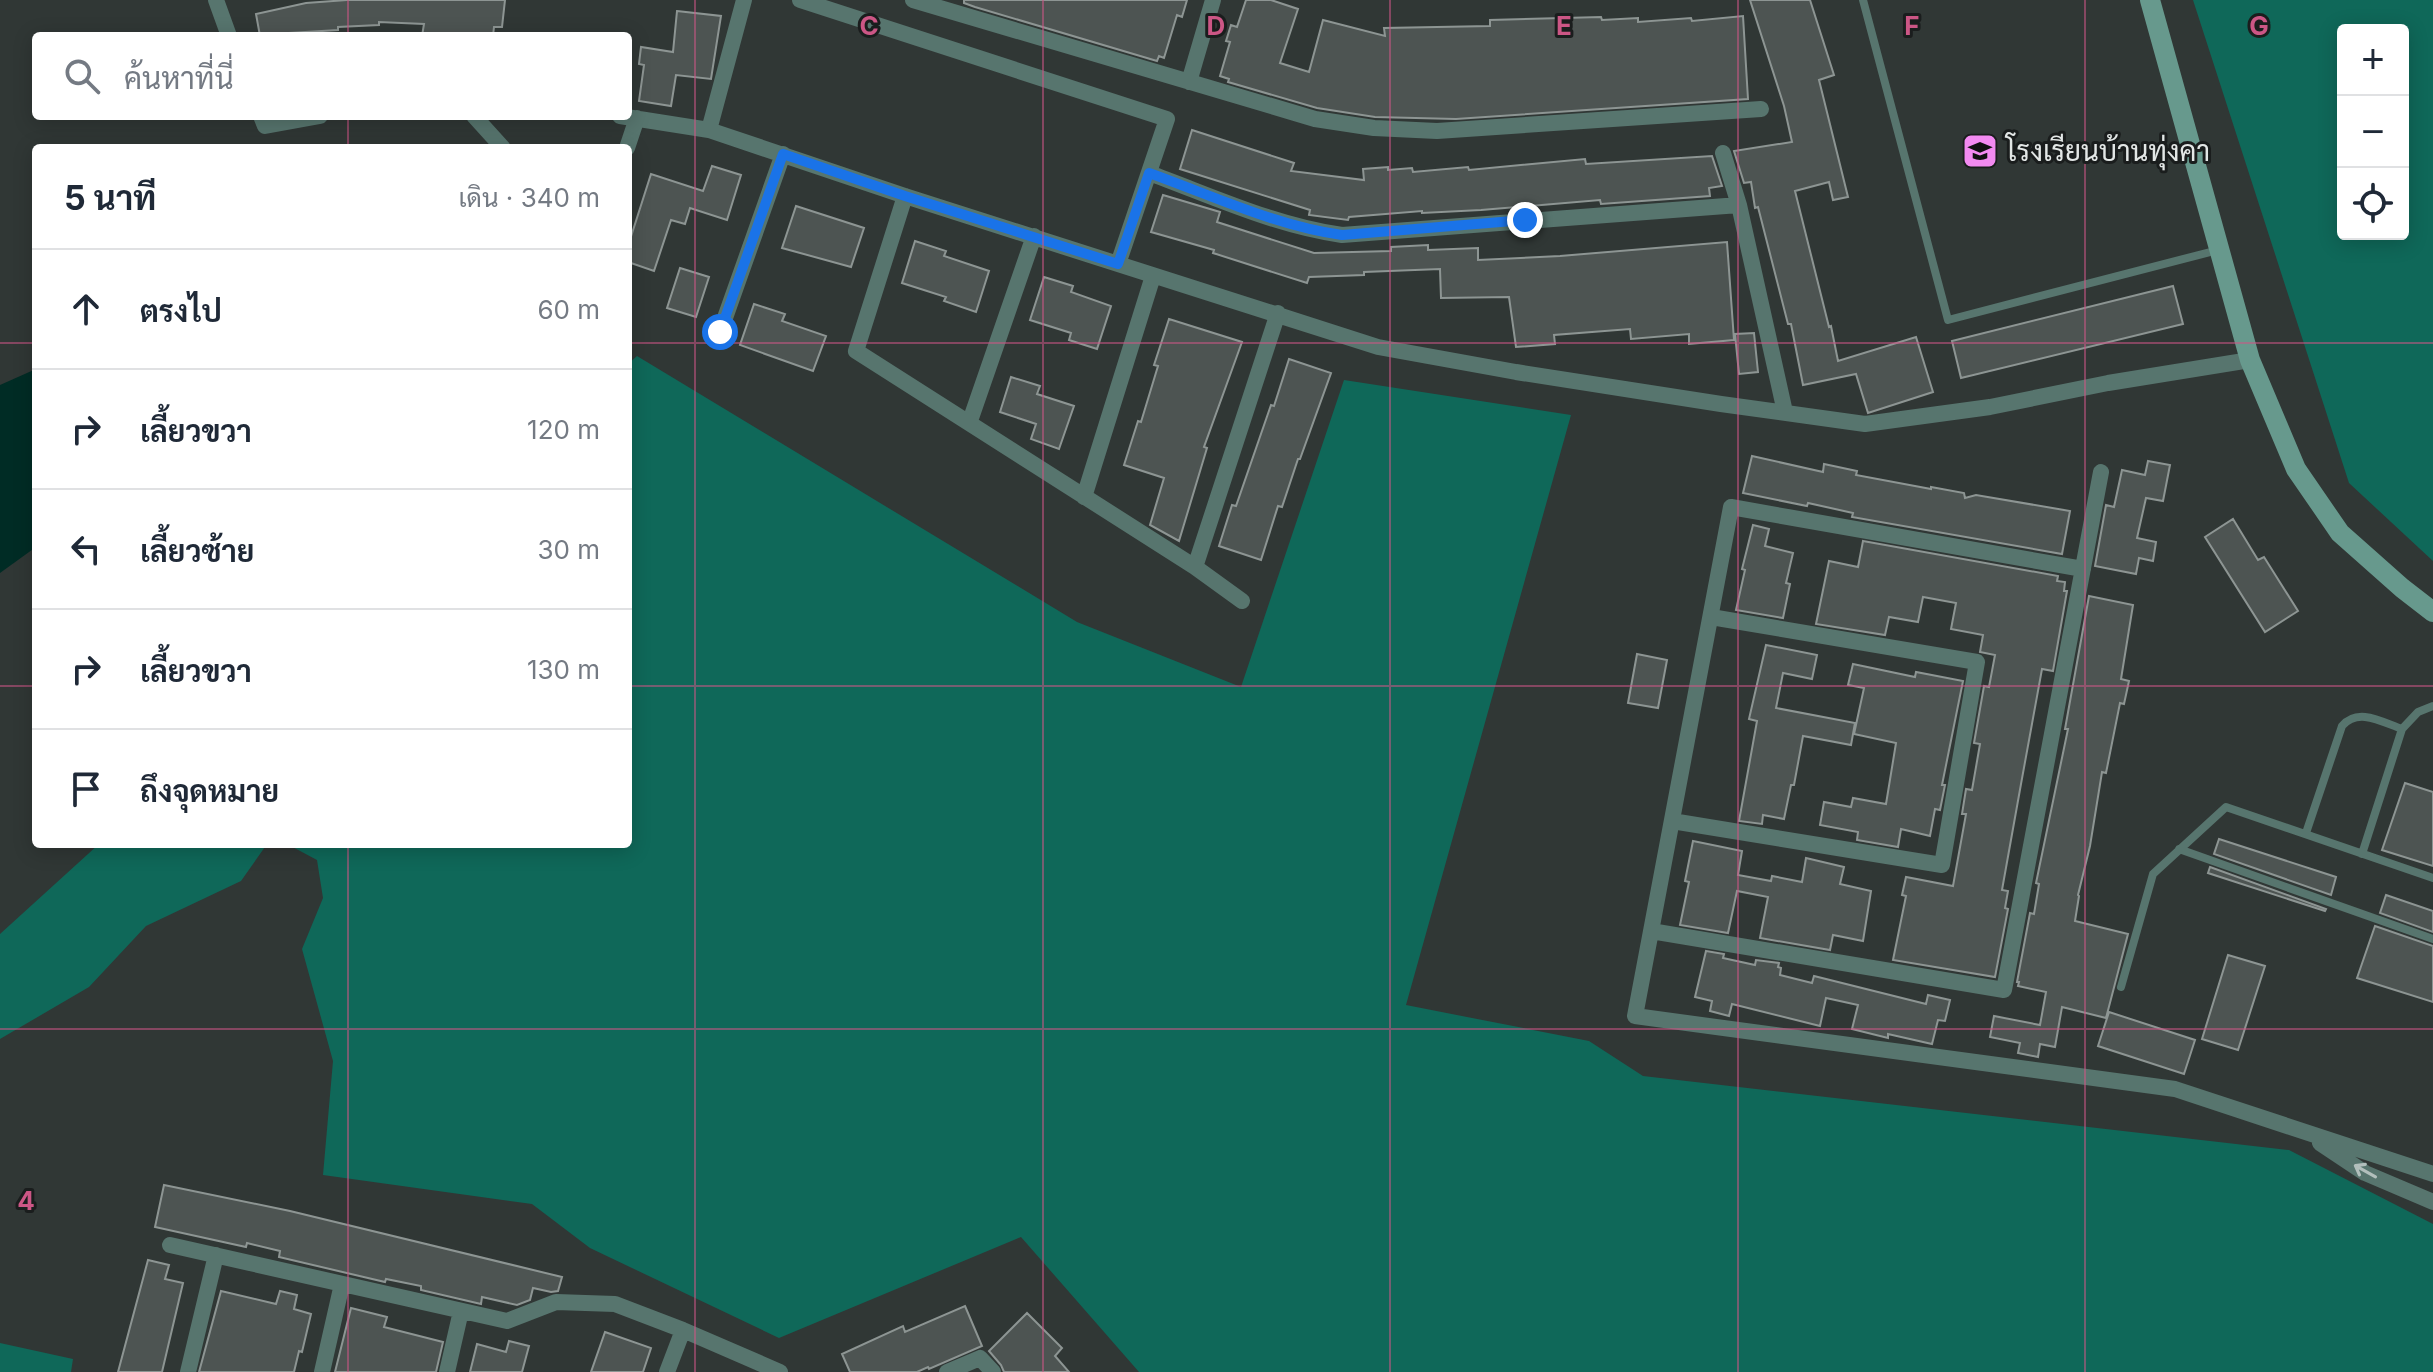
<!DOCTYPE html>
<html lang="th">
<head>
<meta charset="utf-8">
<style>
	body { margin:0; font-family:Inter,Sarabun,sans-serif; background:#f2f2f3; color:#1f2937 }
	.controls { position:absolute; right:24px; top:24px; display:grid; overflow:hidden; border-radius:8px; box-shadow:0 4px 20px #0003 }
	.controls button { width:72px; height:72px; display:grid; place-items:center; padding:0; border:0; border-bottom:2px solid #e0e1e3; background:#fff; color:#1f2937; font:40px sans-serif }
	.stop { position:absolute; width:24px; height:24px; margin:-18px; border:6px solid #1a73e8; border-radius:50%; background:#fff }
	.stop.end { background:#1a73e8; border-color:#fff; box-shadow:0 2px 8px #0008 }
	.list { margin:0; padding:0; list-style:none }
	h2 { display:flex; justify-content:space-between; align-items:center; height:104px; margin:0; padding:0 32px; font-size:34px }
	h2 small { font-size:26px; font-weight:400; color:#747a83 }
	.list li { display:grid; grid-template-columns:52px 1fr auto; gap:24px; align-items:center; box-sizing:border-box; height:120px; padding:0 32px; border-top:2px solid #e0e1e3 }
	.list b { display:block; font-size:30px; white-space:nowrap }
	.list em { font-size:26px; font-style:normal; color:#747a83 }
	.icon { flex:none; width:44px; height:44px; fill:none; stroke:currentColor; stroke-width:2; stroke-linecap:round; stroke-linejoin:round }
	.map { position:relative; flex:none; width:2433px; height:1372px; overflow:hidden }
	.search { position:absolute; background:#fff; box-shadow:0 4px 20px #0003; left:32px; top:32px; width:600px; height:88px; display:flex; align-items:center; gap:20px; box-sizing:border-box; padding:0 28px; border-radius:8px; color:#747a83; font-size:30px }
	.panel { position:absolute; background:#fff; box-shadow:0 4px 20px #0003; left:32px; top:144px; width:600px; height:704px; border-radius:8px }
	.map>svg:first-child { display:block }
	.green { fill:#0f6859; fill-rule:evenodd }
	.water { fill:#002c25 }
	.building { fill:#4d5452; stroke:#8d9593; stroke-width:2 }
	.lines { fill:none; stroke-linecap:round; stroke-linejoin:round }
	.lane { stroke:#57756e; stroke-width:8 }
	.street { stroke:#57756e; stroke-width:16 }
	.secondary { stroke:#67998d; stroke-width:20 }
	.oneway { stroke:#b2bfbc }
	.route { stroke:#1a73e8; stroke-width:10 }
	.grid { fill:none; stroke:#cc5685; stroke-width:2; stroke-opacity:0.55 }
	.labels { text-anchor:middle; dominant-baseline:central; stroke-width:6; stroke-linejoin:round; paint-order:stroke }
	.poi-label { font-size:28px; fill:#e3e7e6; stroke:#1a1d1d; text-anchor:start }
	.grid-label { font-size:26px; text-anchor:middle; font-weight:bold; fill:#cc5685; stroke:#1a1d1d; stroke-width:6; stroke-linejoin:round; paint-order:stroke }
</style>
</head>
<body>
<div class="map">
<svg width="2433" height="1372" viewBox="0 0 2433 1372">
	<rect width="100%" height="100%" fill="#303735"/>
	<!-- green -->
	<path class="green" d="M2193,0H2433V561L2349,483ZM2403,30V234H2343V30Z
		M637,356L1077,622L1241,687L1344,380L1571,415L1406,1005L1589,1041L1643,1076L2289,1150L2433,1224V1372H1139L1021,1237L779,1338L590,1248L532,1204L323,1175L333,1061L302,949L323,898L317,860L287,844H628V364Z
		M99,844H267L241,881L146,926L89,987L0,1039V934Z
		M0,1343L73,1359L71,1372H0Z"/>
	<!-- water -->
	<path class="water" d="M36,369V547L0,573V385Z"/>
	<!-- building -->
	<path class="building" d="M347,0H505L502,27H494L493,36H422L424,24L379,22V25L338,27V30L290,33L291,36H260L256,14L306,3Z
		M964,0H1187L1182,17L1177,15L1164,58L1159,56L1157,61L975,7L964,3Z
		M1246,0H1271L1298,9L1280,63L1309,72L1323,20L1385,36L1384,28L1490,26V20L1601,17L1602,20L1638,18V22L1691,18L1692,21L1743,16L1748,99L1456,119L1375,117L1317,108L1228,82L1229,79L1220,76L1230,42L1226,41L1231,25L1237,27Z
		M1750,0H1810L1834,75L1819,80L1848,197L1833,200L1829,182L1795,191L1829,327L1831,326L1838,361L1916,337L1933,392L1868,413L1856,374L1803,385L1791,324H1788L1758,207L1755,208L1751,182L1744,183L1734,151L1792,142L1784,106Z
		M677,11L721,16L711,79L676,75L671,106L639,101L644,65L639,64L641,47L673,52Z
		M1192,130L1294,163L1291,171L1364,180L1363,169L1388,167V170L1412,168L1413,172L1468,167L1469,170L1585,159L1586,164L1712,156L1722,186L1709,188L1710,196L1601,204L1600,200L1481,210L1422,213V211L1349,217L1348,220L1309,215L1310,210L1180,169Z
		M712,166L741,175L727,220L690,208L685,224L671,220L654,271L628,262V246L651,174L703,191Z
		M1163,195L1220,212L1217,222L1314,253L1391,251V247L1428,245V250L1478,248V260L1560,256L1727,242L1734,340L1689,344V334L1631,339L1630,329L1554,335L1555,344L1516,347L1509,297L1441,298L1440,269L1364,272V275L1309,277L1307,283L1213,253L1214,250L1151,232Z
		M796,206L864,228L851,267L782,248Z
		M915,241L946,251L944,256L989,271L976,312L944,301L946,297L902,283Z
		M680,268L709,277L696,317L667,308Z
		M1044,277L1073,286L1071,292L1111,306L1097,349L1069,340L1071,333L1030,320Z
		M2173,286L2183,324L1961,378L1952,341Z
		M754,304L785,314L782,321L826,336L813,371L740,345Z
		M1169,319L1242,342L1204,447L1207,448L1179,541L1150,525L1164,478L1124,465L1138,421L1141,422L1158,366L1154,365Z
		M1754,333L1758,372L1739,374L1735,334Z
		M1289,359L1331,373L1300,459H1298L1282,507L1278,506L1261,560L1219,546L1232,505L1236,506L1271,405L1274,406Z
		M1011,377L1040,386L1037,394L1074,406L1059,449L1031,439L1036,424L1000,412Z
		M1752,456L1823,472L1824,464L1857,471L1856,475L1931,489V487L1964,493L1965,498L1976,495L2070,511L2062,554L1852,517L1853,513L1808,503L1807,506L1743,493Z
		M2148,461L2170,465L2163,501L2146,498L2137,538L2156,542L2153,561L2139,558L2136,574L2095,566L2106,505L2114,507L2122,470L2145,475Z
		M2233,519L2258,560L2264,557L2298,611L2265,632L2205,537Z
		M1753,525L1769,529L1765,546L1793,553L1786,583L1790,584L1783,618L1736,610L1745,570L1742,569Z
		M1863,541L2058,576L2057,581L2065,582L2064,591H2067L2053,671L2042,669L2021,784L2002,890L2008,891L2005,908L2008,909L1995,977L1893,960L1906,896L1902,895L1906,877L1953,886L1966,814H1962L1966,789L1972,790L1980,744L1974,743L1984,686L1989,687L1995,655L1980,652L1983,635L1951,629L1956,603L1923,597L1918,622L1889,617L1885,635L1816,624L1829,561L1858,567Z
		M2089,596L2133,605L2121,679L2129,681L2124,704L2120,703L2106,773L2102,772L2090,846L2078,895L2079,896L2075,921L2128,934L2106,1018L2062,1007L2055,1047L2040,1044L2038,1057L2018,1053L2020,1043L1990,1037L1994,1016L2040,1025L2046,992L2018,986L2019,982H2017L2030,913L2034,914L2039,884L2036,883L2068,729H2065Z
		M1766,645L1817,655L1812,679L1783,673L1776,708L1855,723L1851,745L1803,736L1794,785H1791L1784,819L1763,815L1762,824L1739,821L1757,721L1749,719Z
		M1637,654L1667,660L1658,708L1628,703Z
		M1853,664L1915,677L1916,672L1963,681L1942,785H1945L1940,810L1935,809L1930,836L1901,829L1898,847L1857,840L1858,832L1820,825L1824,802L1851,807L1853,798L1886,804L1896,743L1854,734L1864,688L1848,685Z
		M2405,783L2433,792V866L2382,850Z
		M2219,839L2336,877L2331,895L2214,854Z
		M1693,841L1742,851L1738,875L1771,881L1772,876L1802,882L1806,858L1844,867L1840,884L1871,891L1863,941L1833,935L1830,950L1760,938L1768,897L1737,891L1728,933L1680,925L1689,882L1685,881Z
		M2210,867L2326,909L2325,911L2208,873Z
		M2386,895L2433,911V932L2380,913Z
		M2375,926L2433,946V1002L2357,978Z
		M1706,951L1724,954L1723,958L1755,965L1756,960L1779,963L1778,967L1781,968L1780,975L1812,983L1814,976L1926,1004L1928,995L1950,1000L1945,1021L1938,1020L1932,1044L1888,1034V1038L1852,1029L1858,1005L1826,998L1820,1026L1732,1004L1729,1016L1710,1011L1712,1001L1695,997Z
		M2228,955L2265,966L2238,1050L2202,1039Z
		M2109,1012L2195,1040L2184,1074L2098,1046Z
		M164,1185L290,1211L562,1277L558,1291L551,1292L533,1288L530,1300L517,1305L482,1297L481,1304L421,1290V1286L386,1279L385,1282L279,1257L280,1251L247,1243L246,1247L155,1227Z
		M148,1260L169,1265L165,1279L183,1283L162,1372H118Z
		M221,1291L276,1304L280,1291L297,1295L294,1309L311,1314L302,1352L299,1351L294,1372H199Z
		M965,1306L982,1346L929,1369L928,1367L917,1372H850L842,1354L903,1326L905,1332Z
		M351,1308L387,1317L384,1327L443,1342L436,1372H335Z
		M1027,1313L1062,1348L1055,1356L1069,1372H1004L1001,1365L989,1351Z
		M605,1332L651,1348L643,1372H591Z
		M509,1341L529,1346L522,1372H470L477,1344L506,1352Z"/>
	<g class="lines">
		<!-- lane -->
		<path class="lane" d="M1863,0L1948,320L2218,250
			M2306,833L2342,726C2358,707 2382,722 2402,729
			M2179,849L2433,939
			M2362,854L2402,729L2418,712L2433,706
			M2121,987L2153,874L2226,807L2433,878"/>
		<!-- street -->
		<path class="street" d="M216,0L229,36
			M800,0L1167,119L1118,264
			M913,0L1315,119L1374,128L1437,131L1761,109
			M1189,82L1213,0
			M261,116L265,126L320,116
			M474,116L503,148
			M620,116L709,130L905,196L1378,347L1516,372L1721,404L1865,424L1990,407L2108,383L2250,360
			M709,130L744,0
			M627,148L637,118
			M1723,153L1739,205L1785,412
			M1149,173C1212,196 1276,226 1342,235L1739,205
			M905,196L856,351L1195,567L1242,601
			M720,332L783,154
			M970,421L1034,236
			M1084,497L1153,276
			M1195,567L1278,313
			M2083,569L1731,507L1635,1016L2175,1089L2433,1174
			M1672,821L1942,865L1977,662L1711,617
			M1651,931L2004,990L2101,472
			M2320,1143L2365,1173L2433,1202
			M170,1245L507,1321L556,1302L615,1304L683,1330L780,1372
			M188,1372L216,1255
			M322,1372L342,1284
			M447,1372L461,1311
			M667,1372L683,1330
			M947,1372L980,1358L993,1372"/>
		<!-- secondary -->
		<path class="secondary" d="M2150,0L2250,360L2296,469L2340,533L2402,588L2433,612"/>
	</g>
	<!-- one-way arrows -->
	<defs><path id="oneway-shaft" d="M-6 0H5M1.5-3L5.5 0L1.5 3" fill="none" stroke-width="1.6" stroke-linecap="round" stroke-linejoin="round" transform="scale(2)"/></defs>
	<use class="oneway" href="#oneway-shaft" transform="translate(2365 1171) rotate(-151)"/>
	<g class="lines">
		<!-- route -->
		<path class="route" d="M720,332L783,154L905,196L1118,264L1149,173C1211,195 1276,226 1342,235L1525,220"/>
	</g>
	<!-- grid -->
	<path class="grid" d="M348,0V36M695,0V1372M1043,0V1372M1390,0V1372M1738,0V1372M2085,0V1372M348,116V148M0,343H36M628,343H2433M0,686H36M628,686H2433M348,844V1372M0,1029H2433"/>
	<!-- icons -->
	<defs>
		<symbol id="school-square" viewBox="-11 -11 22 22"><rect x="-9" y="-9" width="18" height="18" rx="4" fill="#f38af1" stroke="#1a1d1d"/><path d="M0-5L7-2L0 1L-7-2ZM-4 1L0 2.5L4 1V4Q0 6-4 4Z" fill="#111"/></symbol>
	</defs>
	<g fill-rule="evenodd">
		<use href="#school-square" x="1960" y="131" width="40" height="40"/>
	</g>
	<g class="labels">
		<!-- poi labels -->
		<g class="poi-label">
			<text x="2006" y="151">โรงเรียนบ้านทุ่งคา</text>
		</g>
	</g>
	<g class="grid-label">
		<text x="869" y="35">C</text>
		<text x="1216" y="35">D</text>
		<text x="1564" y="35">E</text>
		<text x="1912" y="35">F</text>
		<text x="2259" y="35">G</text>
		<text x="26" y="1210">4</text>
	</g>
</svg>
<div class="controls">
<button>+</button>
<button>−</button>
<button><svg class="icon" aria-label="locate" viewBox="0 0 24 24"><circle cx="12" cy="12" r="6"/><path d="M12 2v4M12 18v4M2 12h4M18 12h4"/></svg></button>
</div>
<div class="stop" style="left:720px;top:332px"></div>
<div class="stop end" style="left:1525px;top:220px"></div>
<div class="search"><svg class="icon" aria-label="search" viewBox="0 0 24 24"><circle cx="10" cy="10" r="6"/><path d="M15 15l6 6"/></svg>ค้นหาที่นี่</div>
<section class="panel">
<h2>5 นาที<small>เดิน · 340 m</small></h2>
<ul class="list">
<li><svg class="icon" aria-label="ahead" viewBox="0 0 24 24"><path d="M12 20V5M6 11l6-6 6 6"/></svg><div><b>ตรงไป</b></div><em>60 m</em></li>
<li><svg class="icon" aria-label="right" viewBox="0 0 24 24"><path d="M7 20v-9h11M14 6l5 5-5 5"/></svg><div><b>เลี้ยวขวา</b></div><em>120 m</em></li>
<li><svg class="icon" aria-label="left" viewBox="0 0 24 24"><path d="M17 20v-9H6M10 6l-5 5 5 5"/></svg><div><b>เลี้ยวซ้าย</b></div><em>30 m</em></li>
<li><svg class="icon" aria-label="right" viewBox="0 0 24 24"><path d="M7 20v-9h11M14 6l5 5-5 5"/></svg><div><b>เลี้ยวขวา</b></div><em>130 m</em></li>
<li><svg class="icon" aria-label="arrive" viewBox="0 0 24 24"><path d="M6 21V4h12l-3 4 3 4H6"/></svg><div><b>ถึงจุดหมาย</b></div></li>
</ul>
</section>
</div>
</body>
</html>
